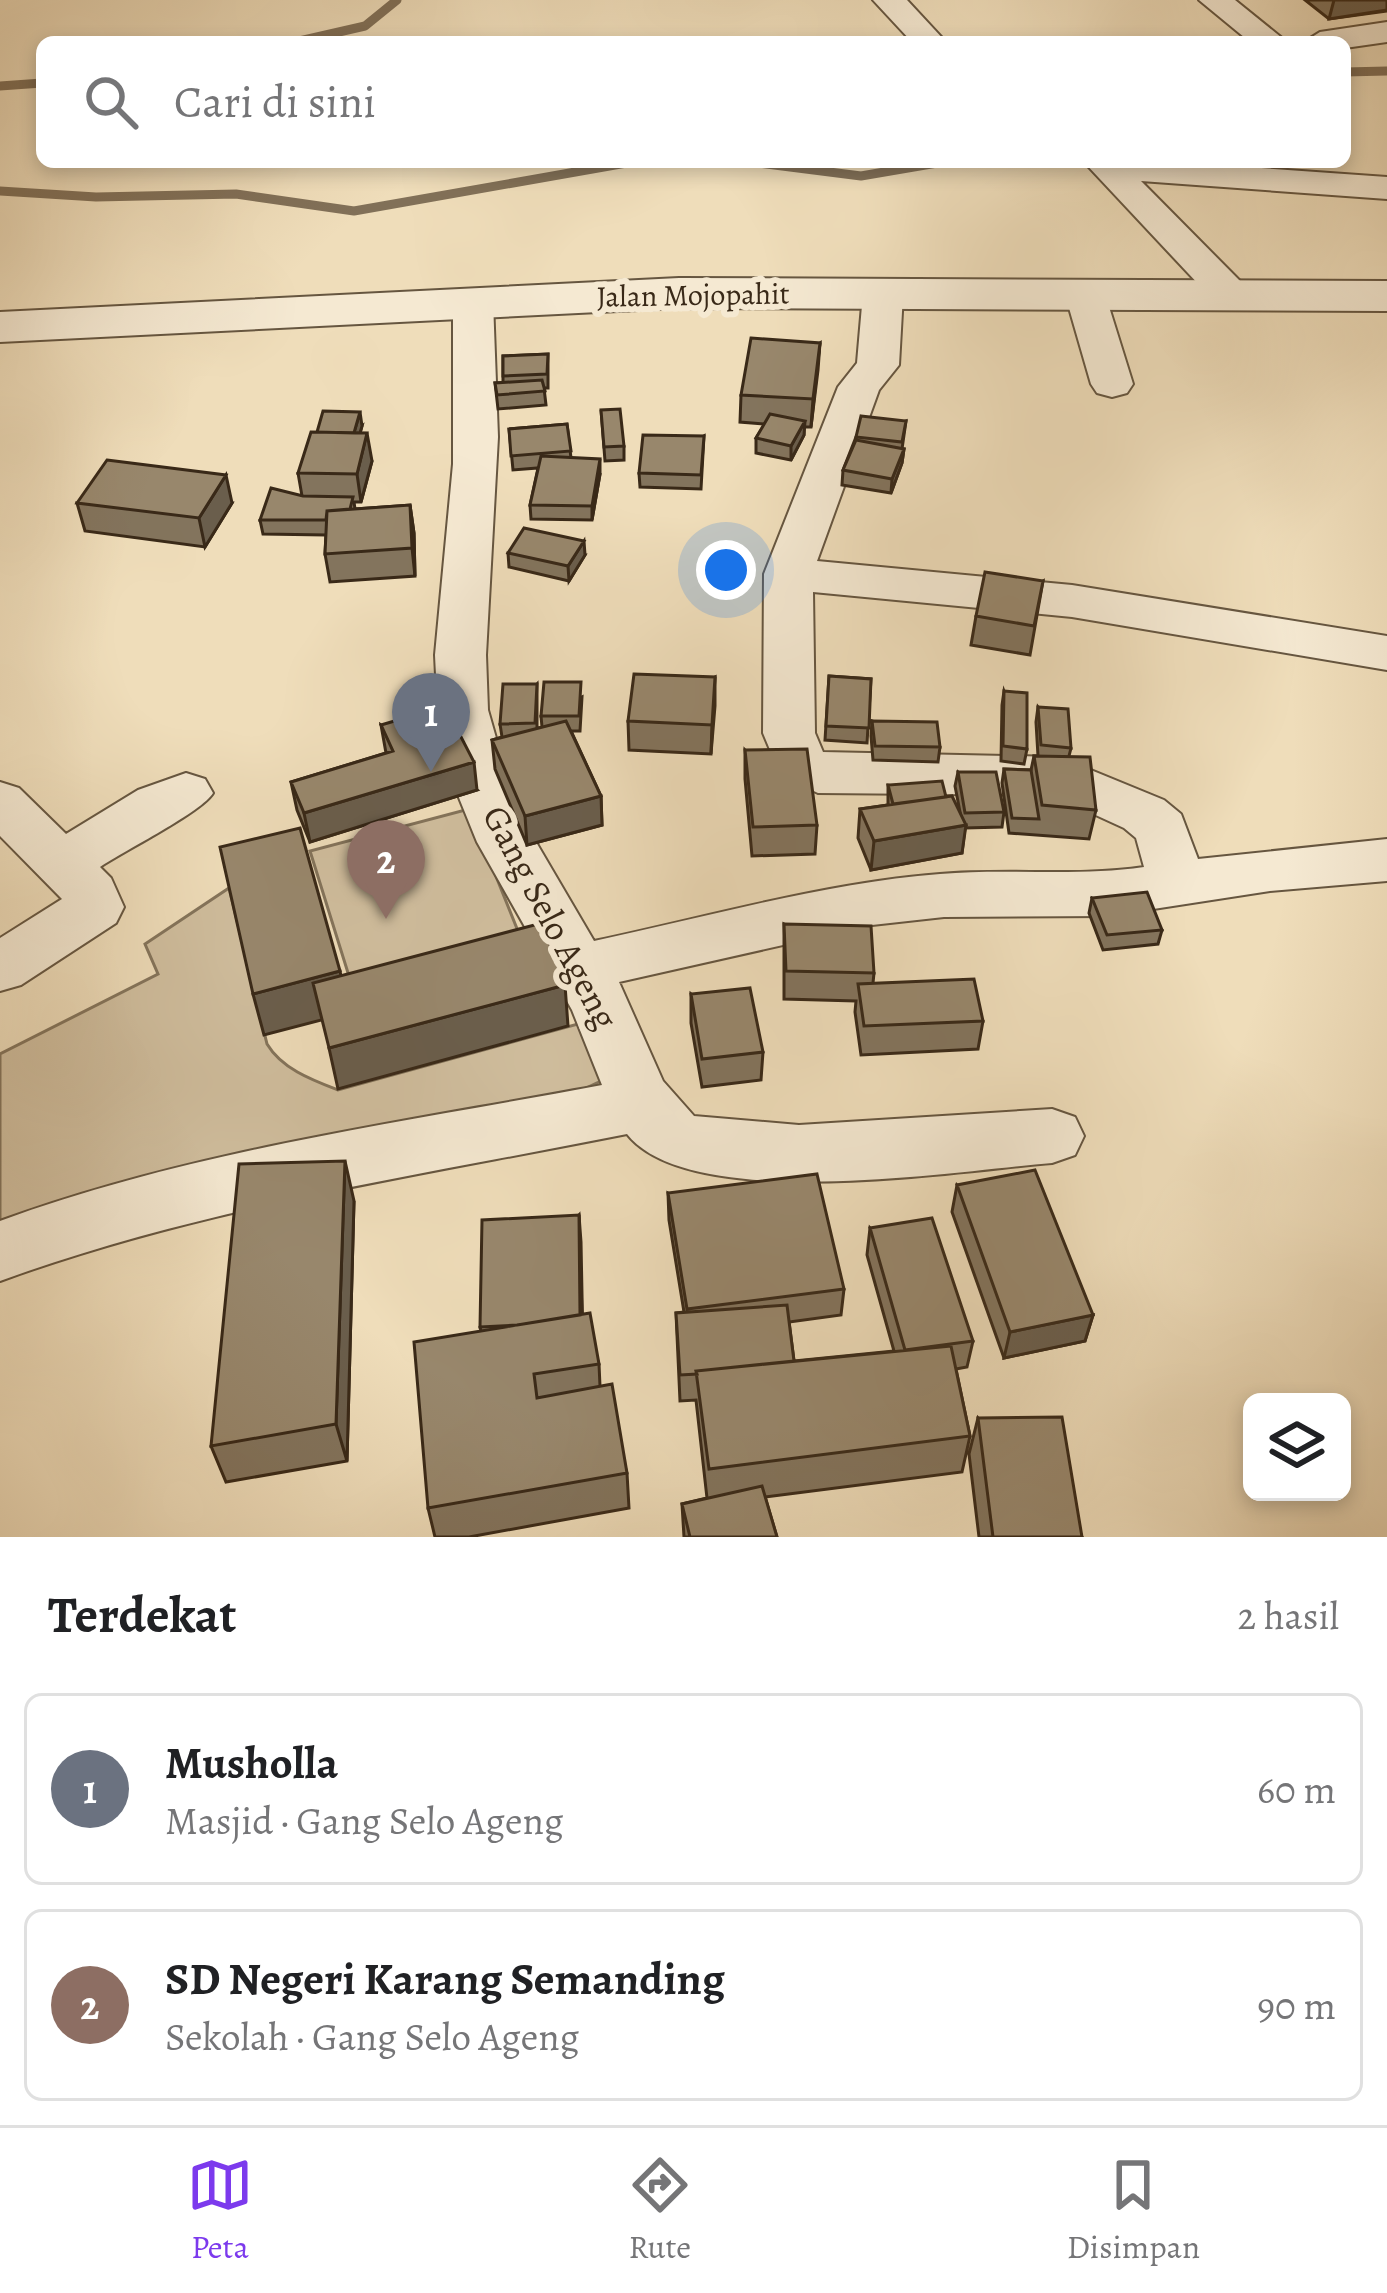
<!DOCTYPE html>
<html lang="id">
<head>
<meta charset="utf-8">
<style>
	body { margin:0; font-family:Alegreya,serif; background:#f6f6f6; color:#202124 }
	.controls { position:absolute; right:36px; bottom:36px; display:grid; overflow:hidden; border-radius:18px; box-shadow:0 6px 18px #0003 }
	.controls button { width:108px; height:108px; display:grid; place-items:center; padding:0; border:0; border-bottom:3px solid #e0e0e0; background:#fff; color:#202124; font:60px sans-serif }
	.you { position:absolute; left:726px; top:570px; width:42px; height:42px; margin:-30px; border:9px solid #fff; border-radius:50%; background:#1a73e8; box-shadow:0 0 0 18px #1a73e833 }
	.badge { display:grid; place-items:center; width:78px; height:78px; border-radius:50%; background:#7c3aed; color:#fff; font-size:39px; font-weight:700 }
	.pin { position:absolute; translate:-50% -99px; filter:drop-shadow(0 3px 6px #0008) }
	.pin::after { content:''; position:absolute; top:63px; width:42px; height:36px; background:inherit; clip-path:polygon(0 0,100% 0,50% 100%) }
	.list { margin:0; padding:0; list-style:none }
	h2 { display:flex; justify-content:space-between; align-items:center; height:156px; margin:0; padding:0 48px; font-size:51px }
	h2 small { font-size:39px; font-weight:400; color:#757577 }
	.list li { display:grid; grid-template-columns:78px 1fr auto; gap:36px; align-items:center; box-sizing:border-box; height:192px; margin:0 24px 24px; padding:0 24px; border:3px solid #e0e0e0; border-radius:18px }
	.list b { display:block; font-size:45px; white-space:nowrap }
	.list p { margin:0; font-size:39px; white-space:nowrap; color:#757577 }
	.list em { font-size:39px; font-style:normal; color:#757577 }
	.icon { flex:none; width:66px; height:66px; fill:none; stroke:currentColor; stroke-width:2; stroke-linecap:round; stroke-linejoin:round }
	.map { position:relative; flex:none; width:1387px; height:1537px; overflow:hidden }
	.search { position:absolute; background:#fff; box-shadow:0 6px 18px #0003; left:36px; right:36px; top:36px; height:132px; display:flex; align-items:center; gap:30px; box-sizing:border-box; padding:0 42px; border-radius:18px; color:#757577; font-size:45px }
	.sheet { height:588px; background:#fff }
	nav { display:flex; justify-content:space-around; align-items:center; box-sizing:border-box; height:168px; border-top:3px solid #e0e0e0; background:#fff; font-size:33px; color:#757577 }
	nav a { display:grid; justify-items:center; gap:6px }
	nav .on { color:#7c3aed }
	.map>svg:first-child { display:block }
	.green { fill:#d0be9e; stroke:#84745b; stroke-width:3 }
	.lines { fill:none; stroke-linecap:round; stroke-linejoin:round }
	.stream { stroke:#817058; stroke-width:9 }
	.minor-casing { stroke:#665640; stroke-width:4 }
	.tertiary-casing { stroke:#665640; stroke-width:4 }
	.minor { fill:#f5e9d2; fill-rule:evenodd }
	.tertiary { fill:#f5e9d2; fill-rule:evenodd }
	.wall { fill:#83745d; stroke:#392918; stroke-width:3 }
	.shaded-wall { fill:#6a5e4c; stroke:#392918; stroke-width:3 }
	.building { fill:#98876c; stroke:#392918; stroke-width:3 }
	.labels { text-anchor:middle; dominant-baseline:central; stroke-width:12; stroke-linejoin:round; paint-order:stroke }
	.far-street-label { font-size:30px; fill:#392918; stroke:#f5e9d2 }
	.street-label { font-size:36px; fill:#392918; stroke:#f5e9d2 }
</style>
</head>
<body>
<div class="map">
<svg width="1387" height="1537" viewBox="0 0 1387 1537">
	<rect width="100%" height="100%" fill="#efddba"/>
	<filter id="stains"><feTurbulence type="fractalNoise" baseFrequency=".00167" numOctaves="4"/><feColorMatrix values="0 0 0 0 .2 0 0 0 0 .09 0 0 0 0 .02 0 0 0 .5 -.17"/></filter>
	<radialGradient id="worn" r=".72"><stop offset=".6" stop-color="#630" stop-opacity="0"/><stop offset="1" stop-color="#630" stop-opacity=".3"/></radialGradient>
	<!-- green -->
	<path class="green" d="M469,809L528,956L358,1005L310,851Z
		M229,888L267,1044C282,1069 312,1080 338,1090L585,1022L603,1080L584,1089L0,1229V1054L158,974L145,944Z"/>
	<g class="lines">
		<!-- stream -->
		<path class="stream" d="M295,42L365,26L397,0
			M1345,72L1387,71
			M0,86L42,83
			M750,162L861,176L943,162
			M0,191L96,197L236,194L354,211L632,162"/>
		<defs>
			<path id="minor" d="M873,0H907L946,42H912Z
				M1199,0H1235L1287,42H1250Z
				M1387,22V42L1345,48V42H1304L1320,32Z
				M1084,162H1177L1387,177V199L1141,181L1245,286L1251,295L1245,304H1217Z
				M883,282L897,286L903,294L899,365L879,390L817,561L1072,585L1387,636V670L1072,617L813,592L815,733L823,752L1059,757L1164,800L1181,814L1198,859L1387,839V881L1270,891L1108,916L944,917L872,925L619,982L663,1081L694,1116L799,1125L1052,1109L1075,1117L1084,1136L1075,1155L1052,1163C956,1171 690,1214 627,1134C417,1176 202,1207 0,1281V1221C193,1150 400,1123 602,1085L572,1010L477,842L449,773L439,737L435,655L453,464V301L459,292H487L493,301L498,437L486,655L488,710L516,808L594,941C708,917 824,883 940,874C1008,868 1076,877 1144,867L1136,838L1124,828L1052,795L818,793L781,776L763,733L764,574L838,387L857,363L863,294L869,286Z
				M1085,282L1099,286L1105,294L1133,384L1127,393L1112,397L1097,393L1091,384L1065,294L1071,286Z
				M186,773L205,779L213,793C203,811 124,851 100,867L111,878L124,907L116,923L21,985L0,991V938L62,899L0,836V782L19,788L66,834L138,790Z"/>
			<path id="tertiary" d="M679,278L1387,281V311L679,308L0,342V312Z"/>
		</defs>
		<!-- minor casing -->
		<use href="#minor" class="minor-casing"/>
		<!-- tertiary casing -->
		<use href="#tertiary" class="tertiary-casing"/>
		<!-- minor -->
		<use href="#minor" class="minor"/>
		<!-- tertiary -->
		<use href="#tertiary" class="tertiary"/>
	</g>
	<!-- wall -->
	<path class="wall" d="M1305,0H1387V11L1329,19Z
		M820,343L811,427H804V435L791,460L756,453V438L765,424L740,422L741,395Z
		M548,354V388H544L546,405L498,409L495,383H503V356Z
		M601,410L624,446V460L605,461Z
		M906,421L902,449H904L902,463L891,493L842,485L843,470L856,437Z
		M567,424L571,458L600,474L592,520L531,519L530,505L538,468L513,470L509,429Z
		M362,426L360,433L372,461L361,502H354L355,509L410,505L414,533L415,576L330,582L325,554L326,535L263,534L260,520L302,496L298,473Z
		M704,436L701,489L640,487L639,473Z
		M77,503H232L205,547L85,531Z
		M508,553L585,555L569,581L509,567Z
		M1043,581L1030,655L971,645L976,616Z
		M829,676L871,679L867,743L825,740Z
		M715,677L711,754L629,750L628,721Z
		M537,684V729L542,727L541,716L582,697L580,731H571L601,796L602,825L527,845L495,769L492,740L502,737L500,724Z
		M1004,691L1027,749L1024,764L1001,761L1002,705Z
		M1038,707L1071,748L1069,756L1096,810L1089,839L1009,833L1002,783L1004,769L1031,770L1034,756H1038L1036,722Z
		M872,721L940,747L938,762L873,760L871,736Z
		M381,725L477,790L310,842L297,810L291,782L386,753Z
		M745,750L817,825L815,854L752,856L745,779Z
		M958,772L1004,812L1002,827L965,828L962,853L871,870L858,838L860,809L888,805V785L946,797L960,812L955,786Z
		M1092,898L1162,930L1158,944L1103,950L1089,913Z
		M784,924L874,973L873,983L983,1021L978,1049L861,1055L855,1012L856,1001L784,999Z
		M691,994L763,1052L761,1080L702,1087L691,1023Z
		M957,1185L1093,1315L1085,1341L1004,1358L952,1212Z
		M668,1193L844,1289L841,1315L789,1322L794,1361L894,1351L867,1255L870,1228L973,1341L967,1367L956,1369L970,1436L962,1472L765,1497L777,1537H684L682,1504L707,1498L696,1400L680,1401L676,1313L684,1312L669,1220Z
		M354,1201L347,1461L226,1482L211,1446Z
		M579,1215L582,1314L599,1364L600,1386L627,1473L629,1508L469,1537H435L428,1508L481,1331L480,1327Z
		M978,1418L1082,1537H979L969,1454Z"/>
	<!-- shaded-wall -->
	<path class="shaded-wall" d="M1334,0H1387V10L1329,19Z
		M820,343L818,370L811,427L813,399Z
		M360,412L362,426L352,461L350,446Z
		M805,421L804,435L791,460V446Z
		M367,433L372,461L361,502L357,474Z
		M904,449L902,463L891,493L892,479Z
		M600,459V474L592,520V506Z
		M226,475L232,503L205,547L199,518Z
		M410,505L414,533L415,576L412,548Z
		M584,541L585,555L569,581L568,566Z
		M715,677V706L711,754L712,725Z
		M474,762L477,790L310,842L304,813Z
		M601,796L602,825L527,845L525,816Z
		M966,825L962,853L871,870L874,841Z
		M340,971L348,1013L264,1035L253,994Z
		M565,985L568,1026L338,1089L329,1048Z
		M345,1161L354,1201L347,1461L336,1424Z
		M579,1215L581,1242L583,1347L580,1321Z
		M1093,1315L1085,1341L1004,1358L1010,1332Z"/>
	<!-- building -->
	<path class="building" d="M751,338L820,343L813,399L741,395Z
		M548,354L547,374L503,376V356Z
		M542,380L545,391L497,395L495,383Z
		M620,409L624,446L604,447L601,410Z
		M323,411L360,412L354,433L317,432Z
		M770,414L805,421L791,446L756,438Z
		M861,416L906,421L902,442L856,437Z
		M567,424L571,451L511,456L509,429Z
		M311,432L367,433L357,474L298,473Z
		M643,435L704,436L701,475L639,473Z
		M856,440L904,449L892,479L843,470Z
		M541,456L600,459L592,506L530,505Z
		M107,460L226,475L199,518L77,503Z
		M271,488L303,496L353,497L350,509L327,511L326,520H260Z
		M410,505L412,548L325,554L327,511Z
		M524,528L584,541L568,566L508,553Z
		M985,572L1043,581L1034,626L976,616Z
		M634,674L715,677L712,725L628,721Z
		M829,676L871,679L869,728L826,726Z
		M544,682H581L579,716H541Z
		M503,684H537L535,723L500,724Z
		M1004,691L1027,693V749L1003,746Z
		M445,706L474,762L304,813L291,782L393,751L381,725Z
		M1038,707L1068,709L1071,748L1041,745Z
		M566,721L601,796L525,816L492,740Z
		M872,721L937,722L940,747L875,746Z
		M807,749L817,825L753,827L745,750Z
		M1034,756L1090,757L1096,810L1042,805Z
		M1004,769L1031,770L1039,819L1012,818Z
		M958,772H996L1004,812L965,813Z
		M942,781L946,797L893,804L888,785Z
		M952,796L966,825L874,841L860,809Z
		M300,828L340,971L253,994L220,847Z
		M1147,892L1162,930L1107,935L1092,898Z
		M542,923L565,985L329,1048L313,983Z
		M784,924L871,926L874,973L786,971Z
		M974,979L983,1021L864,1026L858,984Z
		M750,988L763,1052L702,1059L691,994Z
		M345,1161L336,1424L211,1446L239,1164Z
		M1035,1170L1093,1315L1010,1332L957,1185Z
		M817,1174L844,1289L687,1309L668,1193Z
		M579,1215L580,1315L517,1325L480,1327L482,1220Z
		M932,1218L973,1341L905,1350L870,1228Z
		M787,1305L794,1361L696,1371L697,1374L680,1375L676,1313Z
		M590,1313L599,1364L534,1374L537,1398L612,1384L627,1473L428,1508L414,1342Z
		M951,1346L970,1436L709,1469L696,1371Z
		M1062,1417L1082,1537H993L978,1418Z
		M762,1486L777,1537H690L682,1504Z"/>
	<g class="labels">
		<!-- far-street labels -->
		<g class="far-street-label">
			<text transform="translate(693 295) rotate(-1)">Jalan Mojopahit</text>
		</g>
		<!-- street labels -->
		<g class="street-label">
			<text transform="translate(551 917) rotate(62)">Gang Selo Ageng</text>
		</g>
	</g>
	<rect width="100%" height="100%" filter="url(#stains)"/>
	<rect width="100%" height="100%" fill="url(#worn)"/>
</svg>
<div class="controls">
<button><svg class="icon" aria-label="layers" viewBox="0 0 24 24"><path d="M12 4l9 5-9 5-9-5zM3 14l9 5 9-5"/></svg></button>
</div>
<div class="you"></div>
<div class="pin badge" style="left:431px;top:772px;background:#6b7280">1</div>
<div class="pin badge" style="left:386px;top:919px;background:#8d6e63">2</div>
<div class="search"><svg class="icon" aria-label="search" viewBox="0 0 24 24"><circle cx="10" cy="10" r="6"/><path d="M15 15l6 6"/></svg>Cari di sini</div>
</div>
<section class="sheet">
<h2>Terdekat<small>2 hasil</small></h2>
<ul class="list">
<li><span class="badge" style="background:#6b7280">1</span><div><b>Musholla</b><p>Masjid · Gang Selo Ageng</p></div><em>60 m</em></li>
<li><span class="badge" style="background:#8d6e63">2</span><div><b>SD Negeri Karang Semanding</b><p>Sekolah · Gang Selo Ageng</p></div><em>90 m</em></li>
</ul>
</section>
<nav>
<a class="on"><svg class="icon" aria-label="map" viewBox="0 0 24 24"><path d="M3 6l6-2 6 2 6-2v14l-6 2-6-2-6 2zM9 4v14M15 6v14"/></svg>Peta</a>
<a><svg class="icon" aria-label="directions" viewBox="0 0 24 24"><path d="M12 3l9 9-9 9-9-9zM9 14v-3h6M13 9l2 2-2 2"/></svg>Rute</a>
<a><svg class="icon" aria-label="saved" viewBox="0 0 24 24"><path d="M7 4h10v16l-5-4-5 4z"/></svg>Disimpan</a>
</nav>
</body>
</html>
